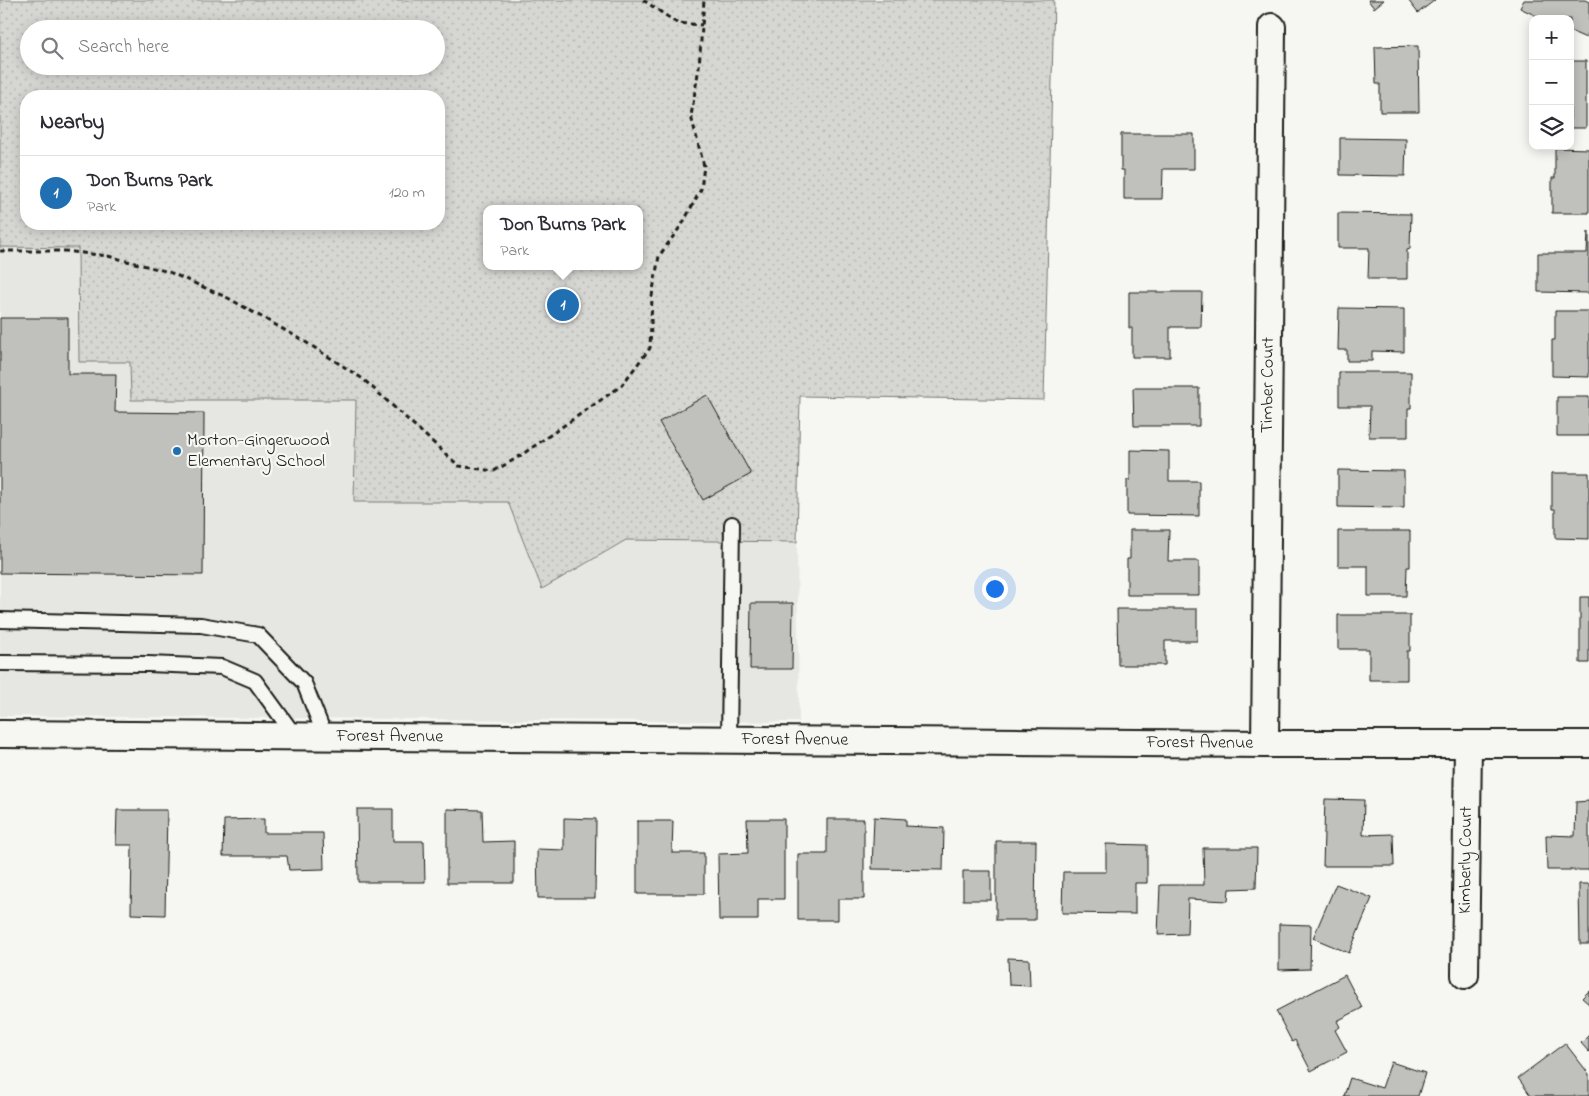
<!DOCTYPE html>
<html lang="en">
<head>
<meta charset="utf-8">
<style>
	body { margin:0; font-family:"Indie Flower",sans-serif; background:#f2f2f3; color:#2b2b33 }
	.controls { position:absolute; right:15px; top:15px; display:grid; overflow:hidden; border-radius:10px; box-shadow:0 2px 12px #0003 }
	.controls button { width:45px; height:45px; display:grid; place-items:center; padding:0; border:0; border-bottom:1px solid #e1e1e2; background:#fff; color:#2b2b33; font:25px sans-serif }
	.you { position:absolute; left:994px; top:588px; width:18px; height:18px; margin:-12px; border:4px solid #fff; border-radius:50%; background:#1a73e8; box-shadow:0 0 0 8px #1a73e833 }
	.badge { display:grid; place-items:center; width:32px; height:32px; border-radius:50%; background:#1f6fb2; color:#fff; font-size:16px; font-weight:700 }
	.pin { position:absolute; translate:-50% -50%; border:2px solid #fff; box-shadow:0 1px 5px #0006 }
	.popup { position:absolute; left:483px; top:205px; width:160px; height:65px; box-sizing:border-box; display:grid; place-content:center; border-radius:10px; background:#fff; filter:drop-shadow(0 1px 4px #0005); font-size:16px; white-space:nowrap; color:#7c7c81 }
	.popup b { font-size:19px; color:#2b2b33 }
	.popup::after { content:''; position:absolute; left:50%; top:100%; margin-left:-10px; border:10px solid transparent; border-top-color:#fff }
	.list { margin:0; padding:0; list-style:none }
	h2 { display:flex; justify-content:space-between; align-items:center; height:65px; margin:0; padding:0 20px; font-size:21px }
	h2 small { font-size:16px; font-weight:400; color:#7c7c81 }
	.list li { display:grid; grid-template-columns:32px 1fr auto; gap:15px; align-items:center; box-sizing:border-box; height:75px; padding:0 20px; border-top:1px solid #e1e1e2 }
	.list b { display:block; font-size:19px; white-space:nowrap }
	.list p { margin:0; font-size:16px; white-space:nowrap; color:#7c7c81 }
	.list em { font-size:16px; font-style:normal; color:#7c7c81 }
	.icon { flex:none; width:28px; height:28px; fill:none; stroke:currentColor; stroke-width:2; stroke-linecap:round; stroke-linejoin:round }
	.map { position:relative; flex:none; width:1589px; height:1096px; overflow:hidden }
	.search { position:absolute; background:#fff; box-shadow:0 2px 12px #0003; left:20px; top:20px; width:425px; height:55px; display:flex; align-items:center; gap:12px; box-sizing:border-box; padding:0 18px; border-radius:28px; color:#7c7c81; font-size:19px }
	.panel { position:absolute; background:#fff; box-shadow:0 2px 12px #0003; left:20px; top:90px; width:425px; height:140px; border-radius:20px }
	.map>svg:first-child { display:block }
	.built { fill:#e6e6e2 }
	.grass { fill:url(#grass-dots); stroke:#797977; fill-rule:evenodd }
	.building { fill:#c0c0bd; stroke:#1c1c1c }
	.lines { fill:none; stroke-linecap:round; stroke-linejoin:round }
	.service-casing { stroke:#1c1c1c; stroke-width:18 }
	.minor-casing { stroke:#1c1c1c; stroke-width:30 }
	.path { stroke:#1c1c1c; stroke-width:3; stroke-dasharray:5 4; stroke-linecap:butt }
	.service { stroke:#f6f6f2; stroke-width:14 }
	.minor { stroke:#f6f6f2; stroke-width:26 }
	.poi-dot { fill:#1f6fb2; stroke:#f6f6f2; stroke-width:2 }
	.labels { text-anchor:middle; dominant-baseline:central; stroke-width:4.5; stroke-linejoin:round; paint-order:stroke }
	.street-label { font-size:18px; fill:#1c1c1c; stroke:#f6f6f2 }
	.poi-label { font-size:18px; fill:#1c1c1c; stroke:#f6f6f2; text-anchor:start }
</style>
</head>
<body>
<div class="map">
<svg width="1589" height="1096" viewBox="0 0 1589 1096">
	<defs>
		<pattern id="grass-dots" width="8" height="8" patternUnits="userSpaceOnUse" patternTransform="scale(1.25)"><rect width="8" height="8" fill="#d6d6d2"/><path d="M2 2h.1M6 6h.1" fill="none" stroke="#b7b7b4" stroke-width="1.8" stroke-linecap="round"/></pattern>
	</defs>
	<rect width="100%" height="100%" fill="#f6f6f2"/>
	<filter id="ink" filterUnits="userSpaceOnUse"><feTurbulence type="fractalNoise" baseFrequency=".02" numOctaves="2"/><feDisplacementMap in="SourceGraphic" scale="10" xChannelSelector="R" yChannelSelector="G"/><feConvolveMatrix kernelMatrix="1 2 1 2 8 2 1 2 1" color-interpolation-filters="sRGB"/></filter>
	<g filter="url(#ink)">
		<!-- built -->
		<path class="built" d="M0,247L78,248L79,361L130,362L131,400H356L354,502H508L542,589L626,540L797,542L799,722L0,716Z"/>
		<!-- grass -->
		<path class="grass" d="M0,0H1054L1044,400L800,396L797,542L626,540L542,589L508,502H354L356,400H131L130,362H79L78,248L0,247ZM29,29H436V66H29ZM26,96H439V224H26ZM487,209H639V266H487Z"/>
		<!-- building -->
		<path class="building" d="M1368,0H1384L1374,8Z
			M1408,0H1435L1418,13Z
			M1524,0H1585L1589,2V32L1586,38L1570,31V19H1543L1520,8Z
			M1418,46L1419,112H1380V84H1376L1375,47Z
			M1570,61H1586V128H1570Z
			M1121,134H1194V169H1163L1162,199H1124V170H1121Z
			M1340,138L1406,139L1405,176L1340,175Z
			M1555,148L1589,149V213H1552V178H1555Z
			M1338,213L1411,214L1410,249L1407,250V279H1368L1369,248H1338Z
			M1588,232H1589V293L1538,292V253H1587Z
			M1129,292H1202L1201,327H1170V357H1132V328H1129Z
			M1339,308L1404,309V352L1372,351V361H1347V350H1338Z
			M1555,311H1589V377L1552,376V340H1555Z
			M0,318H68V374H116L115,412L204,413L203,575L0,573Z
			M1339,372H1411V408H1408V437H1369L1370,406H1339Z
			M1133,388H1199V426H1134Z
			M707,395L751,474L703,500L659,422Z
			M1557,397H1589V436H1557Z
			M1130,450L1169,451V481H1199V516L1127,515V480H1130Z
			M1338,470L1404,471V508L1338,507Z
			M1552,473H1589V539L1555,538V509H1552Z
			M1130,530H1169L1168,561H1199V595H1127V559H1130Z
			M1338,531H1410V567H1407L1406,596H1368V566H1338Z
			M1580,597H1589V663H1580Z
			M751,603H793L792,669H750Z
			M1117,609H1197V641H1165V665H1118Z
			M1338,615H1410V651H1407V680H1369V649H1338Z
			M1325,799L1364,800L1363,835L1393,834L1394,866H1323Z
			M1589,801V870H1547L1546,835L1575,836L1576,802Z
			M357,809H393V841H424L425,882H358Z
			M447,809L482,810L483,842L514,841V883H447Z
			M117,810H167L165,915L131,914L132,845H116Z
			M874,817L906,819V826L944,828L943,870L872,869Z
			M564,818L596,819L595,898H538L537,849L564,850Z
			M264,819V833H323L324,869L289,870L287,856H223L224,820Z
			M747,819H784V899H758V920H719L718,854L748,853Z
			M827,819H864V899H838V920H798V854H827Z
			M637,821H673L672,853H704V894H637Z
			M996,841H1036L1035,920H996Z
			M1106,844L1147,845V883H1135V914L1062,913L1063,872H1106Z
			M1203,848H1257L1256,888L1229,889L1228,901L1188,899L1187,934L1158,935L1160,885H1204Z
			M963,871H991V900H963Z
			M1336,884L1372,898L1349,953L1313,938Z
			M1579,884H1589V944H1580Z
			M1279,924L1311,925L1310,969L1279,970Z
			M1008,958L1029,959L1030,986L1009,985Z
			M1345,975L1362,1008L1337,1021L1340,1027L1335,1030L1347,1052L1311,1071L1295,1040L1292,1042L1276,1011Z
			M1589,991V1004L1582,998Z
			M1589,1035V1052L1581,1043Z
			M1565,1043L1589,1074V1096H1531L1518,1078Z
			M1391,1062L1425,1073L1418,1096H1344L1350,1078L1382,1088Z"/>
		<g class="lines">
			<defs>
				<path id="service" d="M0,620L201,625L258,635L304,683L325,736
					M0,663L148,664L222,667L255,681L295,736
					M729,739L732,524"/>
				<g id="minor">
					<path id="s1" d="M0,734L1265,744H1589"/>
					<path id="s2" d="M1265,744L1272,27"/>
					<path id="s3" d="M1465,975L1468,745"/>
				</g>
			</defs>
			<!-- service casing -->
			<use href="#service" class="service-casing"/>
			<!-- minor casing -->
			<use href="#minor" class="minor-casing"/>
			<!-- path -->
			<path class="path" d="M643,0L677,23L702,25
				M0,251H65L108,256L169,272L228,298L304,341L363,379L459,466L494,471L517,458L621,386L650,348L652,296L659,256L683,223L701,189L704,166L691,116L699,67L704,0"/>
			<!-- service -->
			<use href="#service" class="service"/>
			<!-- minor -->
			<use href="#minor" class="minor"/>
		</g>
	</g>
	<!-- markers -->
	<circle class="poi-dot" cx="177" cy="451" r="5"/>
	<g class="labels">
		<!-- street labels -->
		<g class="street-label">
			<text stroke="none"><textPath href="#s2" startOffset="359">Timber Court</textPath></text>
			<text stroke="none"><textPath href="#s1" startOffset="390">Forest Avenue</textPath></text>
			<text stroke="none"><textPath href="#s1" startOffset="795">Forest Avenue</textPath></text>
			<text stroke="none"><textPath href="#s1" startOffset="1200">Forest Avenue</textPath></text>
			<text stroke="none"><textPath href="#s3" startOffset="115">Kimberly Court</textPath></text>
		</g>
		<!-- poi labels -->
		<g class="poi-label">
			<text x="187" y="441">Morton-Gingerwood<tspan x="187" dy="21">Elementary School</tspan></text>
		</g>
	</g>
</svg>
<div class="controls">
<button>+</button>
<button>−</button>
<button><svg class="icon" aria-label="layers" viewBox="0 0 24 24"><path d="M12 4l9 5-9 5-9-5zM3 14l9 5 9-5"/></svg></button>
</div>
<div class="you"></div>
<div class="pin badge" style="left:563px;top:305px">1</div>
<div class="popup"><b>Don Burns Park</b>Park</div>
<div class="search"><svg class="icon" aria-label="search" viewBox="0 0 24 24"><circle cx="10" cy="10" r="6"/><path d="M15 15l6 6"/></svg>Search here</div>
<section class="panel">
<h2>Nearby<small></small></h2>
<ul class="list">
<li><span class="badge">1</span><div><b>Don Burns Park</b><p>Park</p></div><em>120 m</em></li>
</ul>
</section>
</div>
</body>
</html>
